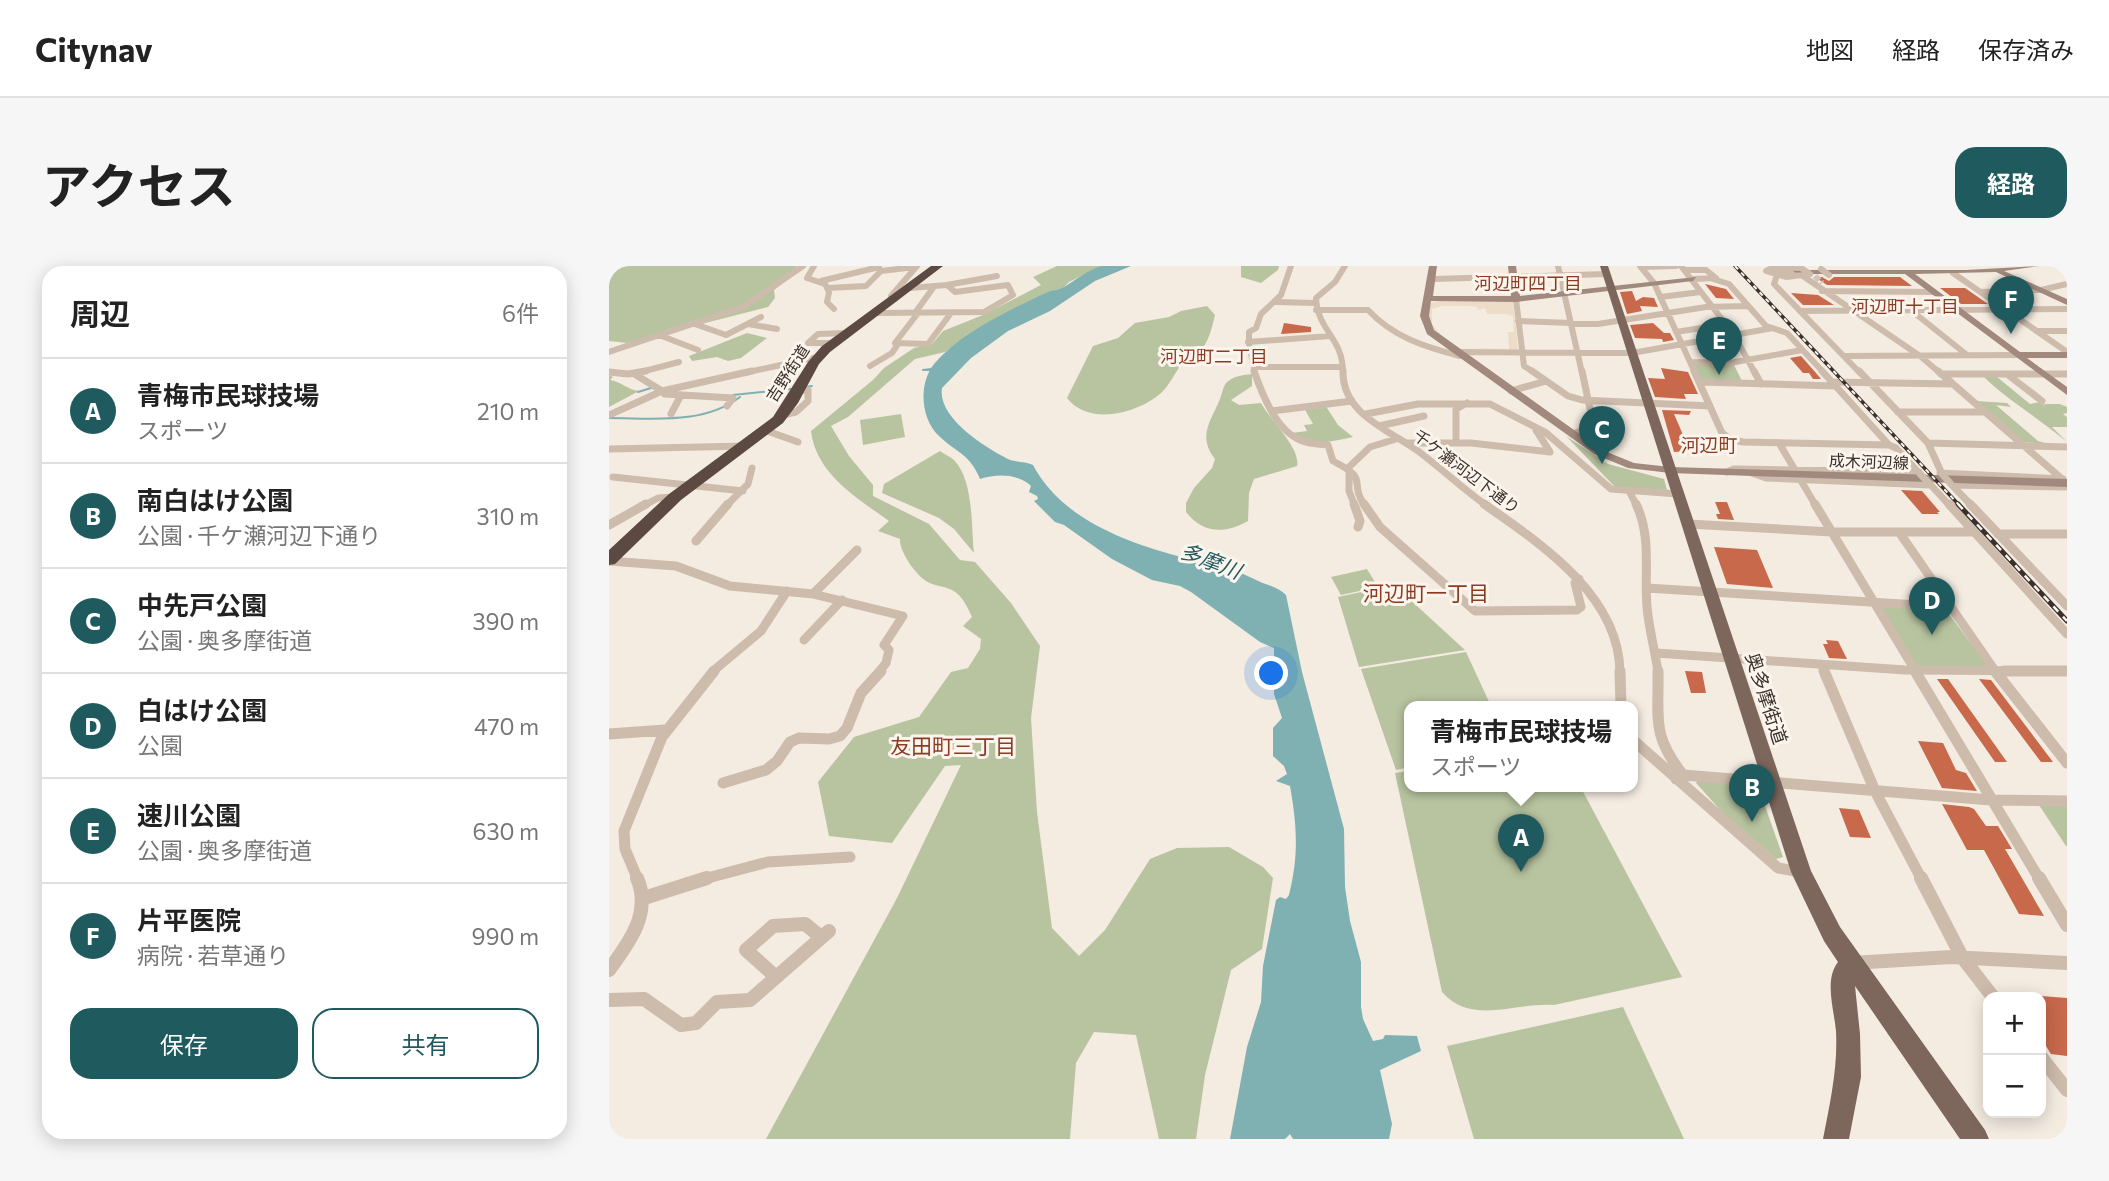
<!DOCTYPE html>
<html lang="ja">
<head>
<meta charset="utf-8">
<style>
	body { margin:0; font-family:Commissioner,"Noto Sans JP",sans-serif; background:#f6f6f6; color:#222 }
	.controls { position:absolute; right:21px; bottom:21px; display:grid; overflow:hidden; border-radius:14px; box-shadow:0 4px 18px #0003 }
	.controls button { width:63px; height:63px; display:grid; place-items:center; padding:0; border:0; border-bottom:2px solid #e0e0e0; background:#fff; color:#222; font:35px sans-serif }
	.you { position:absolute; left:663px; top:408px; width:24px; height:24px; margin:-18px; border:5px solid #fff; border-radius:50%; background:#1a73e8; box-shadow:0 0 0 10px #1a73e833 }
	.badge { display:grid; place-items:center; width:46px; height:46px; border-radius:50%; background:#1f5a5e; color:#fff; font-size:23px; font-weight:700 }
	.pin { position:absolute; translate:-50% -58px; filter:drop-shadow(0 2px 4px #0008) }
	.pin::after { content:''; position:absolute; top:37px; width:24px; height:21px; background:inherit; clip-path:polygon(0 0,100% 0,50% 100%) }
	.popup { position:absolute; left:795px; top:435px; width:234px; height:91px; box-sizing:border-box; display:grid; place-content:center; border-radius:14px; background:#fff; filter:drop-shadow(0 2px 5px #0005); font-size:23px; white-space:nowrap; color:#767676 }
	.popup b { font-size:26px; color:#222 }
	.popup::after { content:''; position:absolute; left:50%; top:100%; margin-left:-14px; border:14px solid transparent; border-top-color:#fff }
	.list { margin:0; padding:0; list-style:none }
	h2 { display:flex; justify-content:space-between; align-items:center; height:91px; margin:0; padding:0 28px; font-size:30px }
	h2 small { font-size:23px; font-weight:400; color:#767676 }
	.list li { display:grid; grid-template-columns:46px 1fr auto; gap:21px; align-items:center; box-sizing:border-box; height:105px; padding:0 28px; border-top:2px solid #e0e0e0 }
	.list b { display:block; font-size:26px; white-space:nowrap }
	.list p { margin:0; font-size:23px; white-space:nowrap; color:#767676 }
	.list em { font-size:23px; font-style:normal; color:#767676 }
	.actions { display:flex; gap:14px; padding:21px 28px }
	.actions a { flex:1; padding:16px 0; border:2px solid #1f5a5e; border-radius:21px; text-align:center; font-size:24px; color:#1f5a5e }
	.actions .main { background:#1f5a5e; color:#fff }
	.map { position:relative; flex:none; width:1458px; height:873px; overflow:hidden; border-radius:21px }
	header { display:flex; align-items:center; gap:42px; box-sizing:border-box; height:98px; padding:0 35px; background:#fff; border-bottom:2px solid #e0e0e0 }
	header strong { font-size:33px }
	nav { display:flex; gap:38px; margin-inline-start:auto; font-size:24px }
	.intro { display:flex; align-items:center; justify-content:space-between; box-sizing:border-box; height:168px; padding:0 42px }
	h1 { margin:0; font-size:49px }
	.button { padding:18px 32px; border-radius:21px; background:#1f5a5e; color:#fff; font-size:24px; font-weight:700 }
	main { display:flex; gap:42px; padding:0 42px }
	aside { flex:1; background:#fff; border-radius:21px; box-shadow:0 4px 18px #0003 }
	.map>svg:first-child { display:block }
	.green { fill:#b8c4a0 }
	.plaza { fill:#ecdcc8; fill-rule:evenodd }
	.water { fill:#7fb0b2 }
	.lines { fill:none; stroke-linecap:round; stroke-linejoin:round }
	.stream { stroke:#7fb0b2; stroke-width:2 }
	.building { fill:#c8694b }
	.street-tunnel { stroke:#cfc6bd; stroke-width:6; stroke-dasharray:6 2.5; stroke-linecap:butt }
	.street-far4 { stroke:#cdbbac; stroke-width:6 }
	.street-far3 { stroke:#cdbbac; stroke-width:7 }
	.street-far2 { stroke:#cdbbac; stroke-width:9 }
	.street-far1 { stroke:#cdbbac; stroke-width:11 }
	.street { stroke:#cdbbac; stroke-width:14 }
	.secondary { fill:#a18a7d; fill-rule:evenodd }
	.primary { fill:#7d675c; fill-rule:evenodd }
	.highway { fill:#5c4a42; fill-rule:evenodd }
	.rail-far1-casing { stroke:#3b302b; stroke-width:3.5 }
	.rail-casing { stroke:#3b302b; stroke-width:5 }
	.rail-far1 { stroke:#fbf5ee; stroke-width:2; stroke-dasharray:4.5; stroke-linecap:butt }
	.rail { stroke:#fbf5ee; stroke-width:2.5; stroke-dasharray:7; stroke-linecap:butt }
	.street-bridge-far1 { stroke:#cdbbac; stroke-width:6 }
	.street-bridge { stroke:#cdbbac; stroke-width:7 }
	.labels { text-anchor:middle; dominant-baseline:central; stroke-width:6; stroke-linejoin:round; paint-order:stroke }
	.far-street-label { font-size:16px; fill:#3b302b; stroke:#fbf5ee }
	.far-neighbourhood-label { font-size:18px; fill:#8c3b22; stroke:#fbf5ee }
	.far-quarter-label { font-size:19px; fill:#8c3b22; stroke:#fbf5ee }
	.street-label { font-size:19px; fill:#3b302b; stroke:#fbf5ee }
	.water-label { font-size:21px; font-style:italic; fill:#1f5a5e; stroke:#fbf5ee }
	.neighbourhood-label { font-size:21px; fill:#8c3b22; stroke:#fbf5ee }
</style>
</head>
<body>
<header>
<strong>Citynav</strong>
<nav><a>地図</a><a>経路</a><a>保存済み</a></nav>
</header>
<div class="intro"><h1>アクセス</h1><a class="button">経路</a></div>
<main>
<aside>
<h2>周辺<small>6件</small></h2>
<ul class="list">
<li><span class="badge">A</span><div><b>青梅市民球技場</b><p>スポーツ</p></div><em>210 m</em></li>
<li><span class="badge">B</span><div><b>南白はけ公園</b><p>公園 · 千ケ瀬河辺下通り</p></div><em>310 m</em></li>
<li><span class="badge">C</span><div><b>中先戸公園</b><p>公園 · 奥多摩街道</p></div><em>390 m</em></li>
<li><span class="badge">D</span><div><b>白はけ公園</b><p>公園</p></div><em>470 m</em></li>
<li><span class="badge">E</span><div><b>速川公園</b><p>公園 · 奥多摩街道</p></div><em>630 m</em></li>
<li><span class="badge">F</span><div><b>片平医院</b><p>病院 · 若草通り</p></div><em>990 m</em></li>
</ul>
<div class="actions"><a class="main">保存</a><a>共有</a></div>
</aside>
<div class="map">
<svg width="1458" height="873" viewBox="0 0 1458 873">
	<rect width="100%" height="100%" fill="#f4ebe1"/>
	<!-- green -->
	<path class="green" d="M0,0H187L190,5L165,24L166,32L159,41L18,77L0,75Z
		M448,0H492L460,16L454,22L440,26L379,57L336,86L306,93L239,151L222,160L240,190L264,219V230L320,258L351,294L366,296L402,337L431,380L422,452L428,546L443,662L470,690L496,664L541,593L568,582L620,581L654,601L664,612L653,683L622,704L596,809L587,873H550L527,769L485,766L467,797L461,873H157L288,632L352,499L336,500L283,577L220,570L209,516L245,471L310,451L342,406L359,402L371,383L372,373L354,360L363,351C359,342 353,329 343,324C335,320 325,320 317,315C306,308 290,285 291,273L269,265L280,255C248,232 207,208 202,165L264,114L275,102L305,82L323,78L334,65L374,49L432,19L424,11Z
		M632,0H670L669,4L652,17L632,11Z
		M598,40L606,49C603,62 599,79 588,89C584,92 578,92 574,96C566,106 561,119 552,127C528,148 479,160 458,132L484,80L509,72L526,57L560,51L572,45Z
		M138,67L158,72L132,92L119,95L108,91L83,95L80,90Z
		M1085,98L1125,99L1133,115L1092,114Z
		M643,108V120L622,134L630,139L652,137C661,154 692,182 688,200L645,213L640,227L639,255C616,268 594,268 577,246V237L585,222L603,202L606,193C588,170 602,155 611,133C613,128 614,121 617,117C624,110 634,109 643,108Z
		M0,109L4,111L1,114C13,116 19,124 30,125L0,141Z
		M1337,110H1344L1340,112L1367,135L1398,137L1402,141L1387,139L1429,175L1439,178L1413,176Z
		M1374,110L1388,111L1421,138L1431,136L1436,140L1435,138H1451L1458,141V147L1454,148L1458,151V161H1443L1458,176C1423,147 1398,134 1374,110Z
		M716,139L729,159L744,171C719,176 706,181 683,167L698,165L695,159L704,158L695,142Z
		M292,148L296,171L254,179L251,154Z
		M957,170L999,198L1055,213L1058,224L1006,221Z
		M331,185C335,188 342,191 345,194C365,215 362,260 365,287L345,263L330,252L273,227L275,218Z
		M758,303L769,321L732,329L722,311Z
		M785,319L856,384L750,401L729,331Z
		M1275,340L1337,344L1378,399L1376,402L1308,400L1273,342Z
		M857,386L882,440H800V501L787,504L752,403Z
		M800,505V520H971L1073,711L945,739C906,736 863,760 833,726L786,507Z
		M1089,514L1146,519L1150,523L1174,591L1167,593L1114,547L1087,517Z
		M1430,539L1458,540V580H1457Z
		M1014,741L1075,873H865L838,780Z"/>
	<!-- plaza -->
	<path class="plaza" d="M830,35H904L909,84L847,82L821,61L819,46L822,37ZM832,40H860L868,41L869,44L876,42L878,48H903L897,49L904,50L905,66H899L900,83L850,82L832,69L823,58V43Z"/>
	<!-- water -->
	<path class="water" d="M492,0H522L486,15L441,45L399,65L362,92L333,122C328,151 375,181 397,192C406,197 416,195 424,199C453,254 519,277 576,292C599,299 621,301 643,312C655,319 667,319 677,329L693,406L735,563L736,621L741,655L752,696V741L754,753L764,775L774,773L776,769L808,770L812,785L771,804L783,858L780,873H684L681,868L676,873H621L638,781L652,736L654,700L667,634L671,631L677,633L680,629C690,589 688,560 681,520L667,515L678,508L675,500L664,490V462L673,452L665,428V382L651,376L582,326L571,320L543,314L503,293L455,259L446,256L425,235L429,233L428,230L420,226L422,220C408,207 387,208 371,213C361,188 348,187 330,170C313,154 310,124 321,104L314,103L322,102C348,68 401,44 439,26C444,24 450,24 455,21C467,14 477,5 492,0Z"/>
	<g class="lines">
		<!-- stream -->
		<path class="stream" d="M314,104H321
			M196,121L203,120
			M29,126L42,122
			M124,129L182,123
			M0,152C44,152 94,159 131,131"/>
	</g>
	<!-- building -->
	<path class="building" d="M1206,11H1213L1220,15L1225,11H1291L1303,20L1218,19Z
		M1096,18L1117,23L1125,33L1107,32Z
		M1331,22H1356L1379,38H1352Z
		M1023,25L1027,35L1034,31L1045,32L1049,41L1031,40L1033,45L1018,48L1011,26Z
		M1182,27L1209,29L1225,39H1194Z
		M675,57L702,61V66L672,68Z
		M1044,57L1055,67H1061L1065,74L1054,76L1053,73L1026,72L1021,59Z
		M1192,90L1207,107L1212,113H1204L1200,107H1194L1181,92Z
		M1052,102L1079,106L1089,128H1075L1077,133L1046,131L1039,112L1056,113Z
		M1053,144L1082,145L1080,149L1065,148L1081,185L1065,186Z
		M1292,224L1313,225L1331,246H1328L1330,248H1313Z
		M1106,236H1118L1125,254L1109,253L1107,248H1111Z
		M1105,281L1148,284L1164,322L1118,318Z
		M1217,374L1229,375L1238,393L1220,392L1214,378H1219Z
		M1076,405L1093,406L1097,427H1082Z
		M1328,413H1339L1398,496H1386Z
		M1370,413L1382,414L1444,496H1432Z
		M1309,475L1334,477L1347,504L1357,507L1368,525L1333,522Z
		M1333,538L1360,541L1365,543L1377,560H1389L1403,583H1396L1435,650L1410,648L1375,584H1358Z
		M1230,542L1250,544L1262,572L1241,571Z
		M1432,730L1458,732V790L1442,788L1432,772Z"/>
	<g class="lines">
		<!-- street-tunnel -->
		<path class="street-tunnel" d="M1206,10L1213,17"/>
		<!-- street-far4 -->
		<path class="street-far4" d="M205,0L198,12L216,18L220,26L218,36L225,43
			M949,0L973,107
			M1031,0L1045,17L1086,107
			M1072,0L1125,69L1146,107
			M1455,0L1458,1
			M1032,1L1067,0
			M1076,4H1097L1107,12L1084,13
			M1160,5L1188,6L1311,90L1331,107
			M1344,7L1458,86
			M1167,12L1165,18L1251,107
			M825,13L998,8
			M1104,13L1120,18L1157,60L1178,67L1215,107
			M212,15L270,1
			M338,19L388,10
			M219,22L257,20L272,5L306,1
			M1213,25L1325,26
			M1372,26L1432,24L1458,18
			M1051,31L1092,26
			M286,33L282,30L308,0
			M907,33L915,100L926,107
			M667,36L707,37
			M707,44H759C784,71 816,81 851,90
			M1191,45L1458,43
			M1303,45L1358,89
			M266,47L375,46L404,29L399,19L346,26L338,19L301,22
			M306,47L324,22
			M309,47L286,77L319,78L342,47
			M909,55L989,58L1097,41L1139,40
			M83,57L117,69L152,51
			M139,58L168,63
			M1429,65H1458
			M1067,66L1117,58
			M50,69L89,84
			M639,76L721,70
			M224,77H199L209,68L238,67
			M0,86L134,41L194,0
			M847,86L1023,87L1164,62
			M1235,90L1410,89
			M1082,96L1121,97L1193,84
			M261,100L283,87L289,78
			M646,101H732
			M0,106L8,107
			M28,107L70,96
			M135,107L209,91
			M646,107L640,78V66L647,62L652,48L672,29L682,0
			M734,107C734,71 709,66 707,32L726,16L736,0"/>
		<!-- street-far3 -->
		<path class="street-far3" d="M645,105C653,128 667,164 691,174C700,178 710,178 719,179L724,195C763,215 738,214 756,240
			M734,105C733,148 780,164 809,185C833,203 854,223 878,240
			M923,105L959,130L973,134L1101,140
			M1085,105L1113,167L1121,173L1134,176L1280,179
			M1145,105L1152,118
			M1213,105L1280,179L1287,182L1311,208
			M1250,105L1319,177L1333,208
			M1329,105L1452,212
			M0,106L19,108L37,105
			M1332,108H1458
			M1398,108L1433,135
			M27,109L53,125
			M1091,116L1226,120
			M1222,116L1344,118
			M902,125L937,115
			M56,128L124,132L118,140
			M663,145L743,135
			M1289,146H1374
			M62,148L72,129
			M757,148L809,138H881L936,166L1002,223L1069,228
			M0,149L53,125L143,105
			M174,149L187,146L199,135V124L189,125
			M770,160L815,150
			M158,165L189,176
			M963,168L981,162L984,157L973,105
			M847,176V143L858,137
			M797,177H862L941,186L927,164
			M1170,177L1186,204
			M1319,177L1458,181
			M0,183L137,180
			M1118,206L1125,203L1310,206
			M1143,207L1157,212L1321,219
			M1331,207L1454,213
			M4,211L134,225
			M1191,213L1207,240
			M1320,217L1341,240
			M1342,218L1363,240
			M1343,219L1458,221
			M1020,225L1028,240
			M34,240L49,232L66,231
			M117,240L139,218L143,202
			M746,240L740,225V201L761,181L787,173"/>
		<!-- street-far2 -->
		<path class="street-far2" d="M745,238L751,255L749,261
			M755,238L771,261L866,345L968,344L972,341L966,317L970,313
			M875,238C932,278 1010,329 1011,406
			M1027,238C1043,271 1035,306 1038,341C1040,363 1046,385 1049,406
			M1206,238L1307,406
			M1340,238L1458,368
			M1361,238L1458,340
			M1079,258L1223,266H1365
			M0,259L37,238
			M1290,266L1387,406
			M1389,268H1458
			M87,275L119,238
			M0,295L67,300L121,320L204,328L294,350L275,379L280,384L277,397L270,406
			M1038,322L1341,341
			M204,328L248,284
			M195,374L233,334
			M1047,387L1296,404L1458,405
			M1212,398L1216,406
			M103,406L152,365L178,325"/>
		<!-- street-far1 -->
		<path class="street-far1" d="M1011,405L1012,440
			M1049,405C1050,453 1042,468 1074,509L1067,513
			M1215,405L1266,525L1313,614
			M1306,405L1431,614
			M1386,405L1458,497
			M1395,405H1458
			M0,468L56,464
			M1024,474L1169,602L1192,606
			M1074,509L1382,534L1458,535
			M114,517L157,504L168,495L181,476L190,472L220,473L231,470L238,462L252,427L272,405
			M29,614L16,583L15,565L53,471L105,405
			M91,614L159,596L241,591"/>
		<!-- street -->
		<path class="street" d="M1312,612L1353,691L1384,731
			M1430,612L1458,659
			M35,632L98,612
			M1243,697L1342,691L1458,697
			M0,704C20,677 43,647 28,612
			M167,711L137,684L164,660L196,658L212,671
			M0,734L35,733L72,759L87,757L108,736L141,734L220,665
			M1432,791L1458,824"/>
		<!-- secondary -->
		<path class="secondary" d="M820,0H828L824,30H902L899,0H907L911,30L1087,11L1084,15L907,36L822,35L820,50L825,64L993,184L1025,197L1061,201L1458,213V221L1061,207L1019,202L985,188L818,68L811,50Z
			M1178,0H1186L1190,4H1357L1431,0L1395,5L1458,33V39L1387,6L1306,8L1411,86H1458V92H1418L1458,121V129L1296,8H1188Z"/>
		<!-- primary -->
		<path class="primary" d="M991,0H999L1202,605L1231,661L1376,864L1380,873H1351L1246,720L1251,768L1252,811L1240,873H1214C1221,837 1229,802 1227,765C1225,743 1215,714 1229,696L1215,675L1182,606Z"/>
		<!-- highway -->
		<path class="highway" d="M322,0H334L221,86L210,98L189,137L174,157L72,234L6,298L0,299V284L60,228L164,151L199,96L213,80Z"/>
		<defs>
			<path id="rail-far1" d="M1126,0L1351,240"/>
			<path id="rail" d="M1349,238L1458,355"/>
		</defs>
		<!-- rail-far1 casing -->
		<use href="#rail-far1" class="rail-far1-casing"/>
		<!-- rail casing -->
		<use href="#rail" class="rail-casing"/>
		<!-- rail-far1 -->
		<use href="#rail-far1" class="rail-far1"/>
		<!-- rail -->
		<use href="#rail" class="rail"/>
		<!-- street-bridge-far1 -->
		<path class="street-bridge-far1" d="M1165,1L1192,2L1201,8L1177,11L1157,5Z
			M1212,3L1220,9"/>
		<!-- street-bridge -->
		<path class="street-bridge" d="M1311,208L1320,217
			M1333,208L1342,218"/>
	</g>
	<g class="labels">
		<!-- far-street labels -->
		<g class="far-street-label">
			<text transform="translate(178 107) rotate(-57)">吉野街道</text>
			<text transform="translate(1260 195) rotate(2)">成木河辺線</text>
			<text transform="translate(858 205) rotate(37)">千ケ瀬河辺下通り</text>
		</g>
		<!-- far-neighbourhood labels -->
		<g class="far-neighbourhood-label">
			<text x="919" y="17">河辺町四丁目</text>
			<text x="1296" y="40">河辺町十丁目</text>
			<text x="605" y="90">河辺町二丁目</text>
		</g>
		<!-- far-quarter labels -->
		<g class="far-quarter-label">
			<text x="1100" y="178">河辺町</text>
		</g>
		<!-- street labels -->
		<g class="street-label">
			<text transform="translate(1158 432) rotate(72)">奥多摩街道</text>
		</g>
		<!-- water labels -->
		<g class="water-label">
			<text transform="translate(602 294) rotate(21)">多摩川</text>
		</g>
		<!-- neighbourhood labels -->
		<g class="neighbourhood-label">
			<text x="817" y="326">河辺町一丁目</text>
			<text x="344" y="479">友田町三丁目</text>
		</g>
	</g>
</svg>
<div class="controls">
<button>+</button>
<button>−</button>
</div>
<div class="you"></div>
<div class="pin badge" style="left:912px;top:606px">A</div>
<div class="popup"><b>青梅市民球技場</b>スポーツ</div>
<div class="pin badge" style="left:1143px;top:556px">B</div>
<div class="pin badge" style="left:993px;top:198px">C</div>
<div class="pin badge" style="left:1323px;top:369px">D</div>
<div class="pin badge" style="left:1110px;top:109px">E</div>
<div class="pin badge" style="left:1402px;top:68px">F</div>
</div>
</main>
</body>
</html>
